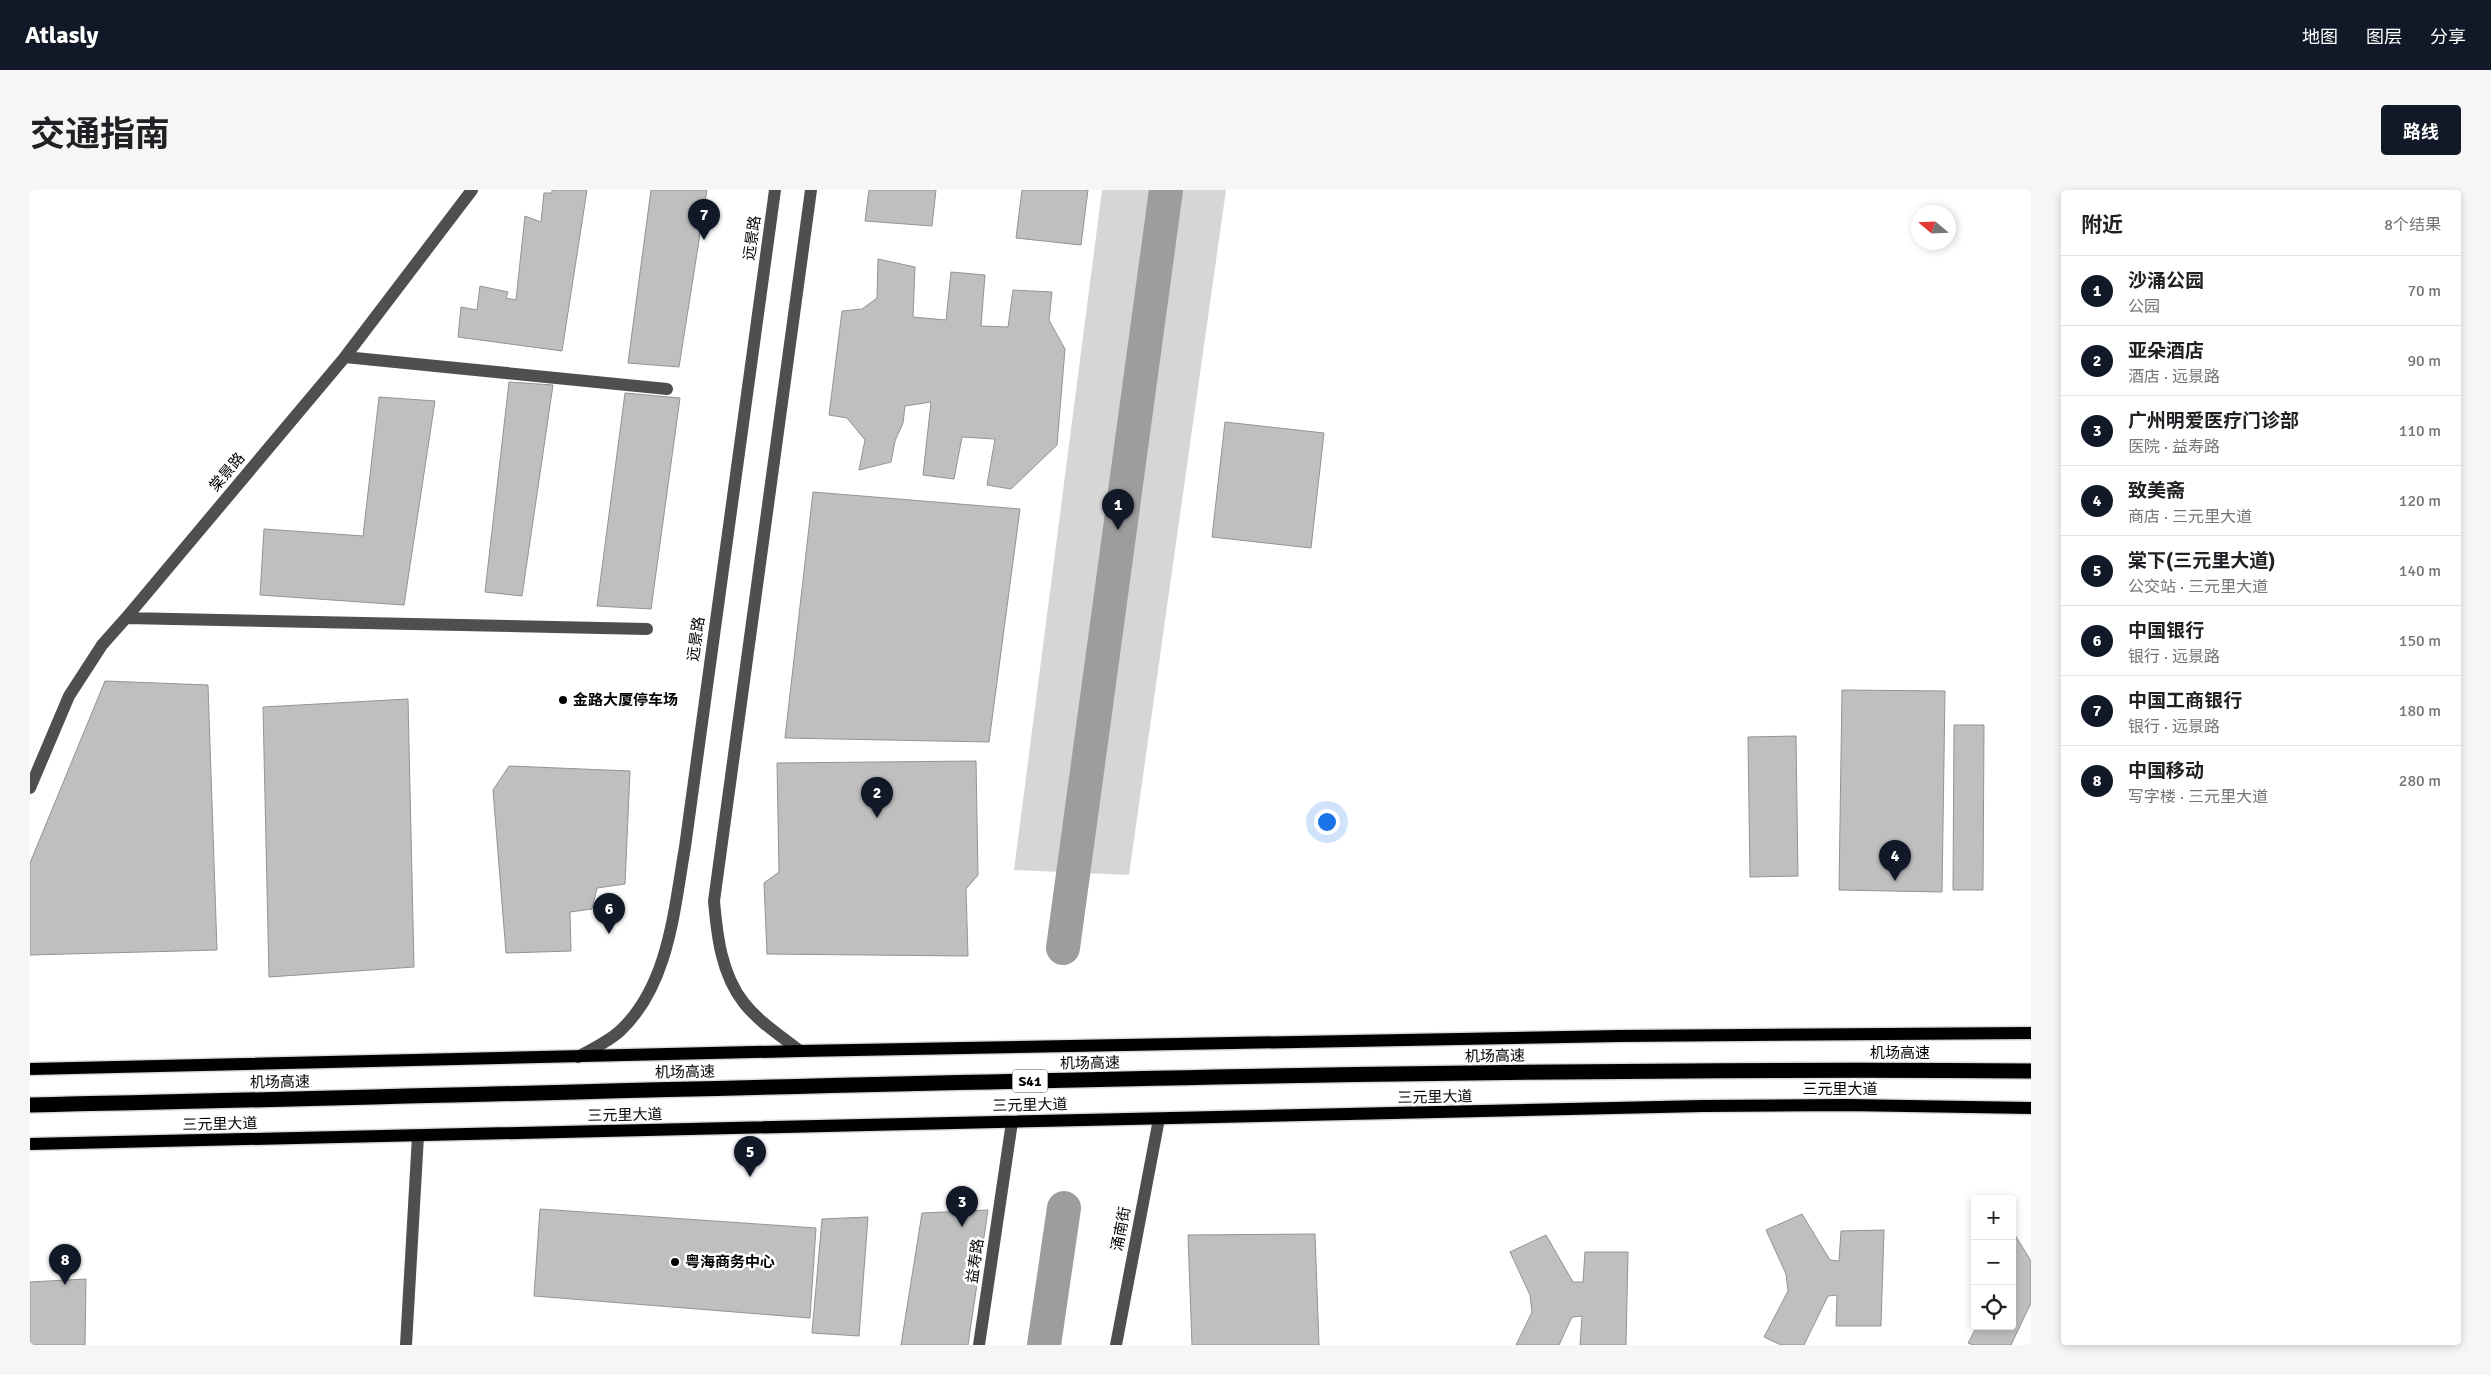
<!DOCTYPE html>
<html lang="zh">
<head>
<meta charset="utf-8">
<style>
	body { margin:0; font-family:Signika,"Noto Sans SC",sans-serif; background:#f6f6f6; color:#202124 }
	.controls { position:absolute; right:15px; bottom:15px; display:grid; overflow:hidden; border-radius:5px; box-shadow:0 2px 8px #0003 }
	.controls button { width:45px; height:45px; display:grid; place-items:center; padding:0; border:0; border-bottom:1px solid #e0e0e0; background:#fff; color:#202124; font:25px sans-serif }
	.compass { position:absolute; left:1881px; top:15px; width:45px; height:45px; border-radius:50%; background:#fff; box-shadow:0 2px 8px #0003; rotate:289deg }
	.you { position:absolute; left:1296px; top:631px; width:18px; height:18px; margin:-12px; border:4px solid #fff; border-radius:50%; background:#1a73e8; box-shadow:0 0 0 8px #1a73e833 }
	.badge { display:grid; place-items:center; width:32px; height:32px; border-radius:50%; background:#111827; color:#fff; font-size:16px; font-weight:700 }
	.pin { position:absolute; translate:-50% -41px; filter:drop-shadow(0 1px 2px #0008) }
	.pin::after { content:''; position:absolute; top:26px; width:18px; height:15px; background:inherit; clip-path:polygon(0 0,100% 0,50% 100%) }
	.list { margin:0; padding:0; list-style:none }
	h2 { display:flex; justify-content:space-between; align-items:center; height:65px; margin:0; padding:0 20px; font-size:21px }
	h2 small { font-size:16px; font-weight:400; color:#757577 }
	.list li { display:grid; grid-template-columns:32px 1fr auto; gap:15px; align-items:center; box-sizing:border-box; height:70px; padding:0 20px; border-top:1px solid #e0e0e0 }
	.list b { display:block; font-size:19px; white-space:nowrap }
	.list p { margin:0; font-size:16px; white-space:nowrap; color:#757577 }
	.list em { font-size:16px; font-style:normal; color:#757577 }
	.icon { flex:none; width:28px; height:28px; fill:none; stroke:currentColor; stroke-width:2; stroke-linecap:round; stroke-linejoin:round }
	.map { position:relative; flex:none; width:2001px; height:1155px; overflow:hidden; border-radius:5px }
	header { display:flex; align-items:center; gap:30px; box-sizing:border-box; height:70px; padding:0 25px; background:#111827; color:#fff }
	header strong { font-size:24px }
	nav { display:flex; gap:28px; margin-inline-start:auto; font-size:18px }
	.intro { display:flex; align-items:center; justify-content:space-between; box-sizing:border-box; height:120px; padding:0 30px }
	h1 { margin:0; font-size:35px }
	.button { padding:12px 22px; border-radius:5px; background:#111827; color:#fff; font-size:18px; font-weight:700 }
	main { display:flex; gap:30px; padding:0 30px }
	aside { flex:1; background:#fff; border-radius:5px; box-shadow:0 2px 8px #0003 }
	.map>svg:first-child { display:block }
	.green { fill:#d6d6d6 }
	.lines { fill:none; stroke-linecap:round; stroke-linejoin:round }
	.canal { stroke:#9d9d9d; stroke-width:34 }
	.building { fill:#bfbfbf; stroke:#939393 }
	.major-casing { stroke:#dbdbdb; stroke-width:15 }
	.highway-casing { stroke:#dbdbdb; stroke-width:18 }
	.minor { stroke:#4f4f4f; stroke-width:12 }
	.major { stroke:#000; stroke-width:12 }
	.highway { stroke:#000; stroke-width:15 }
	.poi-dot { fill:#000; stroke:#fff; stroke-width:2 }
	.labels { text-anchor:middle; dominant-baseline:central; stroke-width:5; stroke-linejoin:round; paint-order:stroke }
	.shield { fill:#fff; stroke:#4c4c4c; stroke-width:1 }
	.shield-label { font-size:14px; font-weight:bold; fill:#000 }
	.street-label { font-size:15px; fill:#000; stroke:#fff }
	.poi-label { font-size:15px; font-weight:bold; fill:#000; stroke:#fff; text-anchor:start }
</style>
</head>
<body>
<header>
<strong>Atlasly</strong>
<nav><a>地图</a><a>图层</a><a>分享</a></nav>
</header>
<div class="intro"><h1>交通指南</h1><a class="button">路线</a></div>
<main>
<div class="map">
<svg width="2001" height="1155" viewBox="0 0 2001 1155">
	<rect width="100%" height="100%" fill="#fff"/>
	<!-- green -->
	<path class="green" d="M1072,0H1196L1099,685L984,680Z"/>
	<g class="lines">
		<!-- canal -->
		<path class="canal" d="M1033,758L1136,0
			M1014,1155L1034,1018"/>
	</g>
	<!-- building -->
	<path class="building" d="M522,0H557L532,161L428,147L431,117L447,120L450,96L478,102L476,108L486,110L495,26L511,32L514,3H522Z
		M621,0H677L649,177L598,173Z
		M839,0H906L902,36L835,31Z
		M992,0H1058L1051,55L986,48Z
		M848,69L885,77L883,127L916,130L921,82L955,85L951,136L978,137L983,100L1022,102L1019,130L1035,159L1027,255L981,299L957,295L965,249L932,247L924,289L893,285L901,212L875,216L873,233L865,251L861,272L829,280L835,250L817,228L799,225L812,121L832,119L847,108Z
		M479,192L523,195L492,406L455,402Z
		M595,203L650,208L621,419L567,416Z
		M349,207L405,211L374,415L230,405L234,339L333,346Z
		M1195,232L1294,243L1281,358L1182,347Z
		M783,302L990,319L959,552L755,548Z
		M75,491L178,495L187,760L0,765V673Z
		M1812,500L1915,501L1912,702L1809,700Z
		M378,509L384,777L239,787L233,517Z
		M1924,535H1954L1953,700H1923Z
		M1766,546L1768,686L1720,687L1718,547Z
		M946,571L948,685L936,699L938,766L737,764L734,693L749,682L747,573Z
		M479,576L600,581L595,694L567,698L562,719L540,722L541,761L476,763L463,600Z
		M510,1019L786,1038L780,1128L504,1106Z
		M958,1020L938,1155H871L892,1023Z
		M1772,1024L1800,1070L1809,1071L1811,1041L1854,1040L1851,1136H1806L1807,1105L1798,1106L1774,1155H1751L1734,1147L1758,1101L1756,1084L1736,1040Z
		M838,1027L829,1146L782,1143L792,1029Z
		M1982,1040L2001,1071V1113L1981,1155H1943L1938,1153L1947,1136H1982Z
		M1285,1044L1289,1155H1162L1158,1045Z
		M1516,1045L1543,1092H1553L1555,1062H1598L1596,1155H1550L1552,1126L1542,1127L1529,1155H1486L1502,1122L1500,1105L1480,1062Z
		M56,1089L55,1155H0V1092Z"/>
	<g class="lines">
		<defs>
			<path id="major" d="M0,879L770,861L1590,846L2001,843
				M0,954L1673,916L1815,915L2001,918"/>
			<path id="highway" d="M0,915C667,901 1334,876 2001,881"/>
		</defs>
		<!-- major casing -->
		<use href="#major" class="major-casing"/>
		<!-- highway casing -->
		<use href="#highway" class="highway-casing"/>
		<!-- minor -->
		<path class="minor" d="M315,167L637,199
			M96,428L617,439
			M0,598L39,506L72,455L96,428L315,167L442,0
			M770,861C751,846 729,832 714,813C691,784 687,745 684,711L781,0
			M548,867C562,859 578,852 590,841C639,795 644,720 655,657L745,0
			M376,1155L388,946
			M949,1155L982,932
			M1086,1155L1129,929"/>
		<!-- major -->
		<use href="#major" class="major"/>
		<!-- highway -->
		<use href="#highway" class="highway"/>
	</g>
	<!-- markers -->
	<g class="poi-dot">
		<circle cx="533" cy="510" r="5"/>
		<circle cx="645" cy="1072" r="5"/>
	</g>
	<g class="labels">
		<!-- shield labels -->
		<rect class="shield" x="982.5" y="879.5" width="35" height="23" rx="4"/>
		<g class="shield-label">
			<text x="1000" y="891">S41</text>
		</g>
		<!-- street labels -->
		<g class="street-label">
			<text transform="translate(722 48) rotate(-82)">远景路</text>
			<text transform="translate(197 282) rotate(-50)">棠景路</text>
			<text transform="translate(666 449) rotate(-82)">远景路</text>
			<text x="1870" y="863">机场高速</text>
			<text transform="translate(1465 866) rotate(-1)">机场高速</text>
			<text transform="translate(1060 873) rotate(-1)">机场高速</text>
			<text transform="translate(655 882) rotate(-1)">机场高速</text>
			<text transform="translate(250 892) rotate(-1)">机场高速</text>
			<text x="1810" y="899">三元里大道</text>
			<text transform="translate(1405 907) rotate(-1)">三元里大道</text>
			<text transform="translate(1000 915) rotate(-1)">三元里大道</text>
			<text transform="translate(595 925) rotate(-1)">三元里大道</text>
			<text transform="translate(190 934) rotate(-1)">三元里大道</text>
			<text transform="translate(1091 1039) rotate(-79)">涌南街</text>
			<text transform="translate(945 1071) rotate(-82)">益寿路</text>
		</g>
		<!-- poi labels -->
		<g class="poi-label">
			<text x="543" y="510">金路大厦停车场</text>
			<text x="655" y="1072">粤海商务中心</text>
		</g>
	</g>
</svg>
<div class="controls">
<button>+</button>
<button>−</button>
<button><svg class="icon" aria-label="locate" viewBox="0 0 24 24"><circle cx="12" cy="12" r="6"/><path d="M12 2v4M12 18v4M2 12h4M18 12h4"/></svg></button>
</div>
<svg class="compass" viewBox="-18 -18 36 36"><path d="M0-13l5 13h-10z" fill="#e53935"/><path d="M0 13l5-13h-10z" fill="#757577"/></svg>
<div class="you"></div>
<div class="pin badge" style="left:1088px;top:340px">1</div>
<div class="pin badge" style="left:847px;top:628px">2</div>
<div class="pin badge" style="left:932px;top:1037px">3</div>
<div class="pin badge" style="left:1865px;top:691px">4</div>
<div class="pin badge" style="left:720px;top:987px">5</div>
<div class="pin badge" style="left:579px;top:744px">6</div>
<div class="pin badge" style="left:674px;top:50px">7</div>
<div class="pin badge" style="left:35px;top:1095px">8</div>
</div>
<aside>
<h2>附近<small>8个结果</small></h2>
<ul class="list">
<li><span class="badge">1</span><div><b>沙涌公园</b><p>公园</p></div><em>70 m</em></li>
<li><span class="badge">2</span><div><b>亚朵酒店</b><p>酒店 · 远景路</p></div><em>90 m</em></li>
<li><span class="badge">3</span><div><b>广州明爱医疗门诊部</b><p>医院 · 益寿路</p></div><em>110 m</em></li>
<li><span class="badge">4</span><div><b>致美斋</b><p>商店 · 三元里大道</p></div><em>120 m</em></li>
<li><span class="badge">5</span><div><b>棠下(三元里大道)</b><p>公交站 · 三元里大道</p></div><em>140 m</em></li>
<li><span class="badge">6</span><div><b>中国银行</b><p>银行 · 远景路</p></div><em>150 m</em></li>
<li><span class="badge">7</span><div><b>中国工商银行</b><p>银行 · 远景路</p></div><em>180 m</em></li>
<li><span class="badge">8</span><div><b>中国移动</b><p>写字楼 · 三元里大道</p></div><em>280 m</em></li>
</ul>
</aside>
</main>
</body>
</html>
